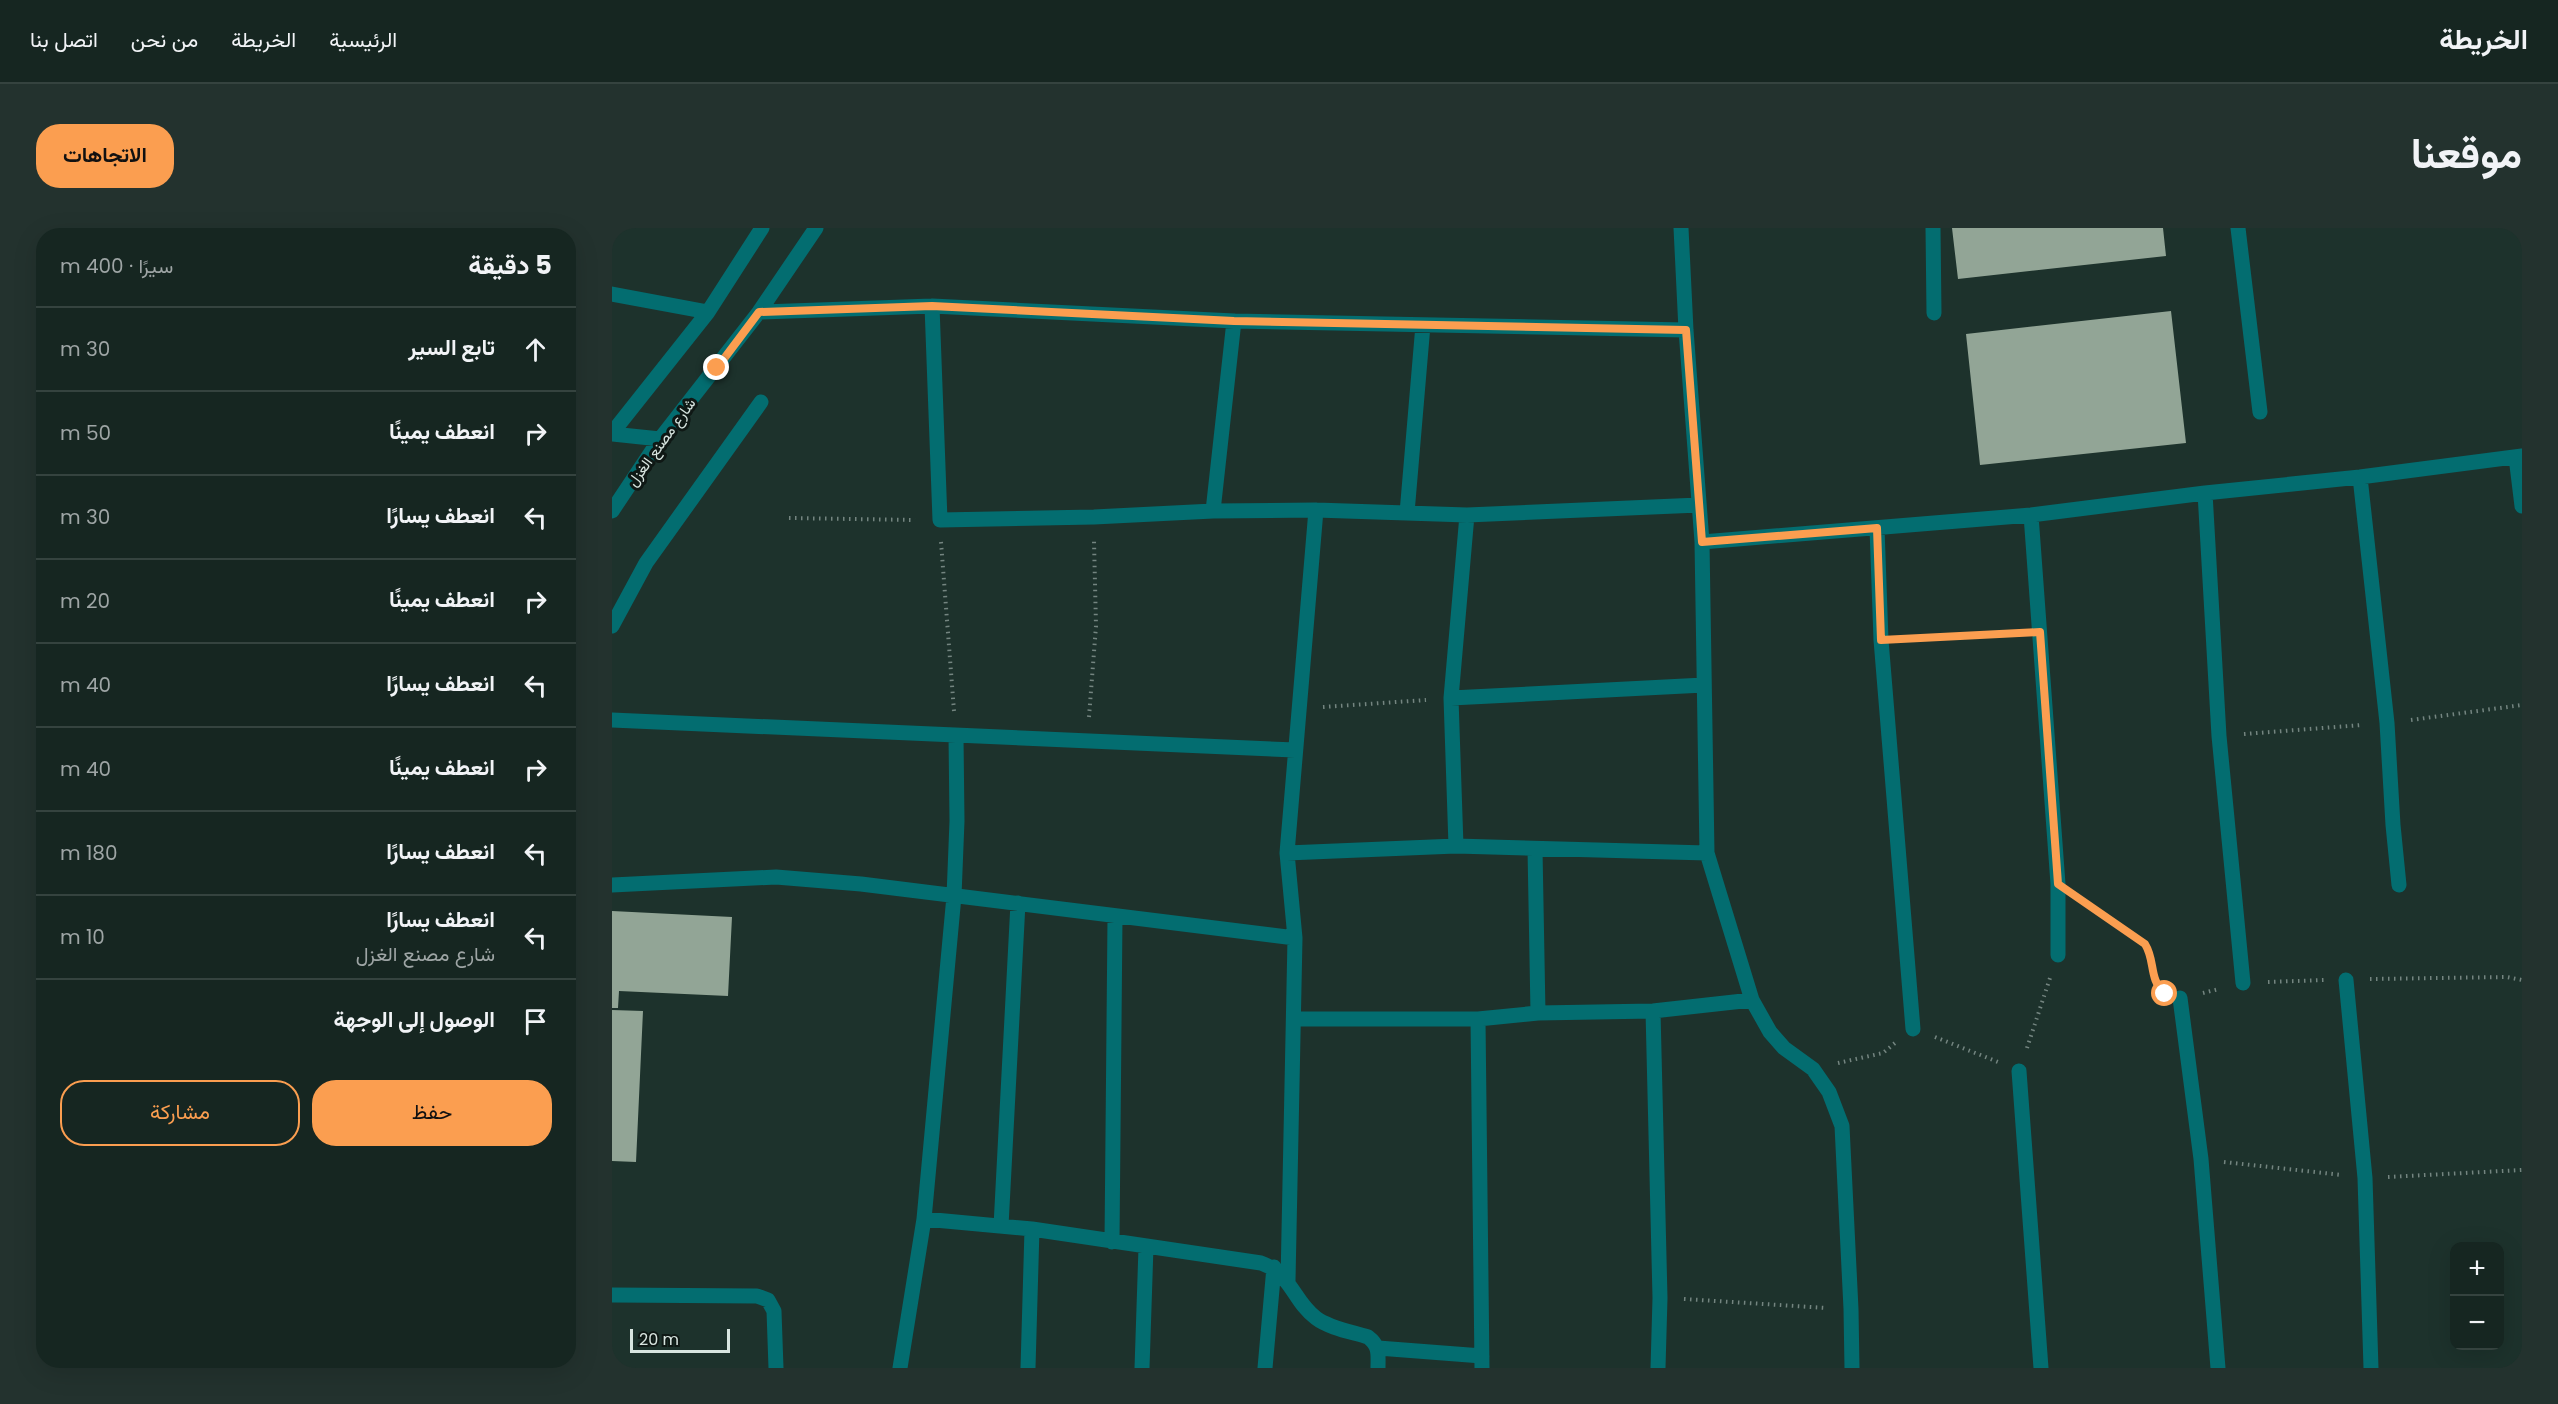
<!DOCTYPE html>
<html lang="ar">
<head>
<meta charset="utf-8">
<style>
	body { margin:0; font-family:Poppins,Vazirmatn,sans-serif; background:#23322e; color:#f1f3f6; direction:rtl }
	.controls { position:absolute; right:18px; bottom:18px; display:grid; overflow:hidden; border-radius:12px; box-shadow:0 6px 24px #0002 }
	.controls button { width:54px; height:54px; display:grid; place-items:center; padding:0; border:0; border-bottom:2px solid #35433f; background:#162621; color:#f1f3f6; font:30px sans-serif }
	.scale { position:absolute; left:18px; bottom:15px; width:100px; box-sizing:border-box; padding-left:6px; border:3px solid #d8e5e0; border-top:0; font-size:16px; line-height:21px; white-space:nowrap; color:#d8e5e0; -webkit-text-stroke:4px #0f1815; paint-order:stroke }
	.stop { position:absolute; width:18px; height:18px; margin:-14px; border:4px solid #fb9e50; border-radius:50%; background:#fff }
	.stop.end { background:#fb9e50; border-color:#fff; box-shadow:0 2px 6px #0008 }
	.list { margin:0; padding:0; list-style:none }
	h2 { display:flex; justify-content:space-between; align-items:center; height:78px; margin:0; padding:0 24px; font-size:26px }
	h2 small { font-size:20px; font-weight:400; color:#9ea5a5 }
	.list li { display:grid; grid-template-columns:39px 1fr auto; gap:18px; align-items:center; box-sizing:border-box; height:84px; padding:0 24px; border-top:2px solid #35433f }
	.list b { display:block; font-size:22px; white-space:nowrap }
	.list p { margin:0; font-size:20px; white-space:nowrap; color:#9ea5a5 }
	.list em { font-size:20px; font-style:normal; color:#9ea5a5 }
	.actions { display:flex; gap:12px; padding:18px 24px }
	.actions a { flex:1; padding:14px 0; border:2px solid #fb9e50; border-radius:24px; text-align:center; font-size:21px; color:#fb9e50 }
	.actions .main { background:#fb9e50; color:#111 }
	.icon { flex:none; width:33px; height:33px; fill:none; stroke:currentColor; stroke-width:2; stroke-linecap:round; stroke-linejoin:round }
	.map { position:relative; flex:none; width:1910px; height:1140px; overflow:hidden; direction:ltr; border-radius:24px }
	header { display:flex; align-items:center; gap:36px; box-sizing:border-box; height:84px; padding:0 30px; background:#162621; border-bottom:2px solid #35433f }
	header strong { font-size:28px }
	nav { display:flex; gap:33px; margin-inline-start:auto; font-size:21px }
	.intro { display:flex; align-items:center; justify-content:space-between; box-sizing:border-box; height:144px; padding:0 36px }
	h1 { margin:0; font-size:42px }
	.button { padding:15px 27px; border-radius:24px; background:#fb9e50; color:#111; font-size:21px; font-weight:700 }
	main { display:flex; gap:36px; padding:0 36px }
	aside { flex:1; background:#162621; border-radius:24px; box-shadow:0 6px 24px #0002 }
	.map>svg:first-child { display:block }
	.building { fill:#92a596 }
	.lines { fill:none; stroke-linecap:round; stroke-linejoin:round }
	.path { stroke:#748580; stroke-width:4; stroke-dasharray:1.5 4.5; stroke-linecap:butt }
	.minor { stroke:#036d70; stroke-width:15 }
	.route { stroke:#fb9e50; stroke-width:8 }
	.labels { text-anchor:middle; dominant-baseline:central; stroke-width:6; stroke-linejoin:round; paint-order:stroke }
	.street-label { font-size:15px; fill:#d8e5e0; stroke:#0f1815 }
</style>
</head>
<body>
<header>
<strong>الخريطة</strong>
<nav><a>الرئيسية</a><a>الخريطة</a><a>من نحن</a><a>اتصل بنا</a></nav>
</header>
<div class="intro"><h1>موقعنا</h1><a class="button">الاتجاهات</a></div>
<main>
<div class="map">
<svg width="1910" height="1140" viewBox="0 0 1910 1140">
	<rect width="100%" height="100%" fill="#1d322c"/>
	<!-- building -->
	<path class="building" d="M1340,0H1551L1554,28L1346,51Z
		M1559,83L1574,215L1368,237L1354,106Z
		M0,683L120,689L116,768L7,763L6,780H0Z
		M0,782L31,783L24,934L0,933Z"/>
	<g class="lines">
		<!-- path -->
		<path class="path" d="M177,290L303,292
			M329,314L342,483
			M1294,411L1404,406
			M711,479L814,472
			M477,489L484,398L482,313
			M1799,492L1910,477
			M1632,506L1750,497
			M1471,673L1533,716C1541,729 1539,745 1546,759
			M1758,751L1895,749L1910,752
			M1656,754L1712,752
			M1591,765L1607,761
			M1323,809L1386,834
			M1415,820L1438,750
			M1226,835L1271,825L1283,815
			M1612,934L1730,947
			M1776,949L1910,942
			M1072,1071L1215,1080"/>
		<!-- minor -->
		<path class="minor" d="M1069,0L1074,102L1090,314L1095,625L1140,772L1158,804L1172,820L1201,841L1217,864L1230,898L1239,1081L1240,1140
			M1321,0L1322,85
			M1626,0L1648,184
			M0,66L96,84
			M320,78L328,292L482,289L601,283L704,282L855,287L1087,277
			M147,84L320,78L622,93L1074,102
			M0,205L96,84L150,0
			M0,206L48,211
			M1904,229L1910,278
			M1748,249L1775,495L1781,597L1787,657
			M1593,265L1607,508L1631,755
			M0,283L48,211L147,84L204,0
			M601,283L622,93
			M795,285L811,97
			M1419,287L1446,656V727
			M1265,300L1269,412L1301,801
			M1090,314L1419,287L1593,265L1748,249L1910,228
			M0,398L34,335L149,174
			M839,470L1092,457
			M0,492L683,522
			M844,618L839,470L855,287
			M923,621L926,785
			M675,625L844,618L1095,625
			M0,657L164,649L249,656L683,710
			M1734,752L1753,950L1759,1140
			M1568,770L1589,931L1606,1140
			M1041,783L1048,1070L1046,1140
			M682,791H866L926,785L1041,783L1140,772
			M866,791L870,1140
			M1407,843L1429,1140
			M312,991L420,1001L649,1035C680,1046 681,1073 704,1090C717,1100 740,1104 756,1109C768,1118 766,1126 766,1140
			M389,998L406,675
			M500,1014L503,689
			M676,1053L683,710L675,625L704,282
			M0,1067L145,1068L156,1072L162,1083L164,1140
			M766,1120L870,1128
			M288,1140L312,991L342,668L345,593L344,508
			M416,1140L420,1001
			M530,1140L534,1019
			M653,1140L662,1039"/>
	</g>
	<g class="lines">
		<!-- route -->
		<path class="route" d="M105,140L147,84L320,78L622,93L1074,102L1090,314L1265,300L1269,412L1428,404L1446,656L1533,716C1544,734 1536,750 1553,766"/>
	</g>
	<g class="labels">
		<!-- street labels -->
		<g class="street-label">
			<text transform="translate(49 214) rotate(-54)">شارع مصنع الغزل</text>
		</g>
	</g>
</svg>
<div class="controls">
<button>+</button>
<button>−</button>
</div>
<div class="scale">20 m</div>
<div class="stop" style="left:1553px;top:766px"></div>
<div class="stop end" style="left:105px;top:140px"></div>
</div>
<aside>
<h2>5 دقيقة<small>سيرًا · 400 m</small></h2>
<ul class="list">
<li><svg class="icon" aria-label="ahead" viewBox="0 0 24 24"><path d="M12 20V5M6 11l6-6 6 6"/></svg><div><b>تابع السير</b></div><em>30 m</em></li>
<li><svg class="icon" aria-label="right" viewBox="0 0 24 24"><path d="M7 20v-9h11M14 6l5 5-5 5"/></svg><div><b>انعطف يمينًا</b></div><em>50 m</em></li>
<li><svg class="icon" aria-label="left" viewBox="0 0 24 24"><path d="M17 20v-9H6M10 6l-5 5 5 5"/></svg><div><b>انعطف يسارًا</b></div><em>30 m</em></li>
<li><svg class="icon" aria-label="right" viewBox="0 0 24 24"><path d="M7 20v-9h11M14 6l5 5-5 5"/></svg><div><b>انعطف يمينًا</b></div><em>20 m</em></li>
<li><svg class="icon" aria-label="left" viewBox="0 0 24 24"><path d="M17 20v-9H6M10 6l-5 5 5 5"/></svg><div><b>انعطف يسارًا</b></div><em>40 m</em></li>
<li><svg class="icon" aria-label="right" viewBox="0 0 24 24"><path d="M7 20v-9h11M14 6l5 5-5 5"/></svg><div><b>انعطف يمينًا</b></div><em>40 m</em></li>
<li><svg class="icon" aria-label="left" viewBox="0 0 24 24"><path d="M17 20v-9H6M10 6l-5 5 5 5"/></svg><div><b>انعطف يسارًا</b></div><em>180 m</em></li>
<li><svg class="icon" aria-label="left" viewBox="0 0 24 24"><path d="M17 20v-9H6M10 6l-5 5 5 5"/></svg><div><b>انعطف يسارًا</b><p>شارع مصنع الغزل</p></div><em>10 m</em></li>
<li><svg class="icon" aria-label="arrive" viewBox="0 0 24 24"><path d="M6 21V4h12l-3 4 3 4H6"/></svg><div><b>الوصول إلى الوجهة</b></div></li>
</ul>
<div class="actions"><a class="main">حفظ</a><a>مشاركة</a></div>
</aside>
</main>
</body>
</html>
